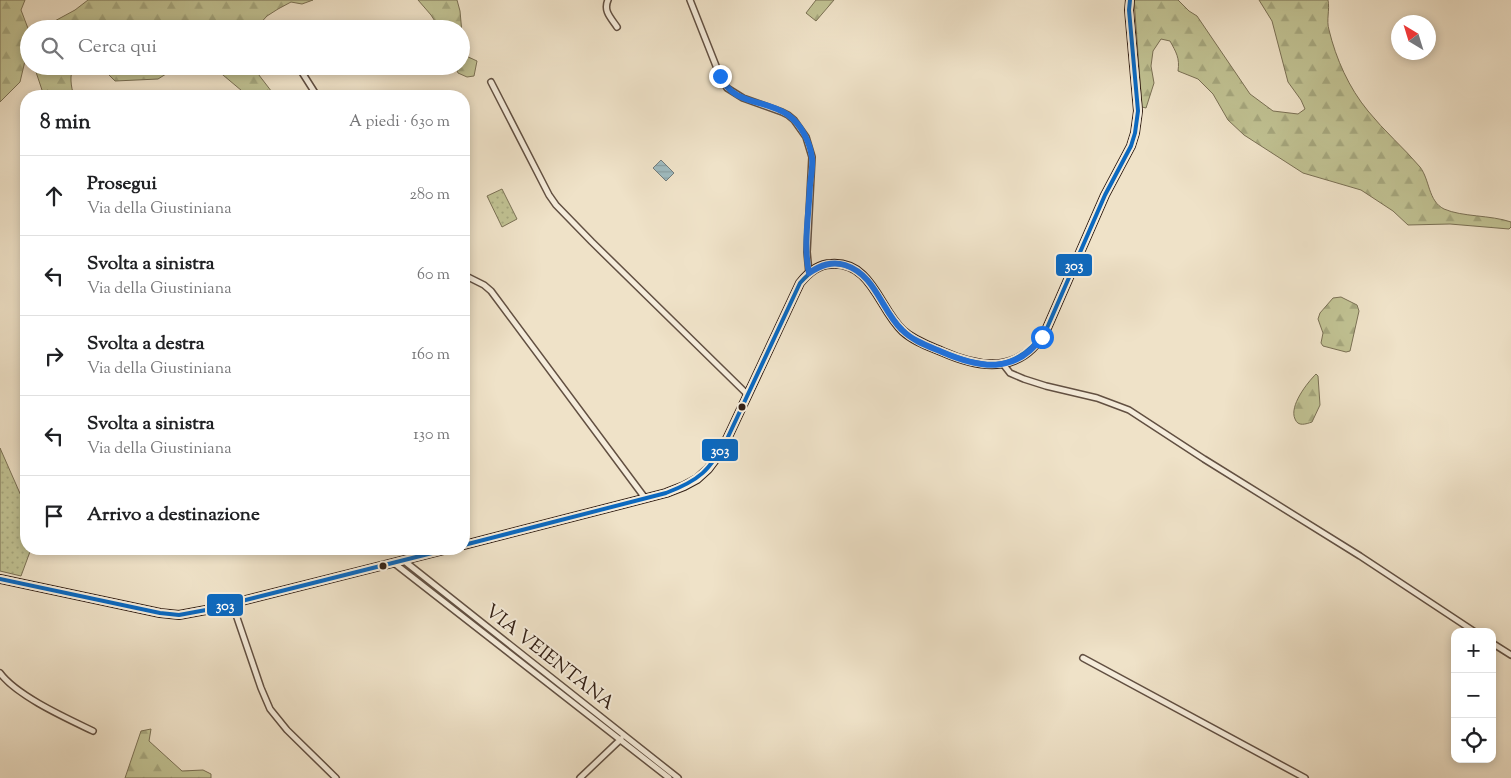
<!DOCTYPE html>
<html lang="it">
<head>
<meta charset="utf-8">
<style>
	body { margin:0; font-family:"Sorts Mill Goudy",serif; background:#f2f2f2; color:#202124 }
	.controls { position:absolute; right:15px; bottom:15px; display:grid; overflow:hidden; border-radius:10px; box-shadow:0 2px 8px #0003 }
	.controls button { width:45px; height:45px; display:grid; place-items:center; padding:0; border:0; border-bottom:1px solid #e0e0e0; background:#fff; color:#202124; font:25px sans-serif }
	.compass { position:absolute; left:1391px; top:15px; width:45px; height:45px; border-radius:50%; background:#fff; box-shadow:0 2px 8px #0003; rotate:322deg }
	.stop { position:absolute; width:15px; height:15px; margin:-11px; border:4px solid #1a73e8; border-radius:50%; background:#fff }
	.stop.end { background:#1a73e8; border-color:#fff; box-shadow:0 1px 5px #0008 }
	.list { margin:0; padding:0; list-style:none }
	h2 { display:flex; justify-content:space-between; align-items:center; height:65px; margin:0; padding:0 20px; font-size:21px }
	h2 small { font-size:16px; font-weight:400; color:#757577 }
	.list li { display:grid; grid-template-columns:32px 1fr auto; gap:15px; align-items:center; box-sizing:border-box; height:80px; padding:0 20px; border-top:1px solid #e0e0e0 }
	.list b { display:block; font-size:19px; white-space:nowrap }
	.list p { margin:0; font-size:16px; white-space:nowrap; color:#757577 }
	.list em { font-size:16px; font-style:normal; color:#757577 }
	.icon { flex:none; width:28px; height:28px; fill:none; stroke:currentColor; stroke-width:2; stroke-linecap:round; stroke-linejoin:round }
	.map { position:relative; flex:none; width:1511px; height:778px; overflow:hidden }
	.search { position:absolute; background:#fff; box-shadow:0 2px 8px #0003; left:20px; top:20px; width:450px; height:55px; display:flex; align-items:center; gap:12px; box-sizing:border-box; padding:0 18px; border-radius:28px; color:#757577; font-size:19px }
	.panel { position:absolute; background:#fff; box-shadow:0 2px 8px #0003; left:20px; top:90px; width:450px; height:465px; border-radius:20px }
	.map>svg:first-child { display:block }
	.grass { fill:url(#grass-dots); stroke:#7a7054 }
	.forest { fill:url(#forest-firs); stroke:#7a7054 }
	.water { fill:url(#water-rules); stroke:#747d7c }
	.lines { fill:none; stroke-linecap:round; stroke-linejoin:round }
	.street-casing { stroke:#625042; stroke-width:8 }
	.secondary-casing { stroke:#332015; stroke-width:10 }
	.street { stroke:#f5ecdb; stroke-width:5 }
	.secondary { stroke:#f5ecdb; stroke-width:8 }
	.bus-1-casing { stroke:#f5ecdb; stroke-width:8 }
	.bus-1 { stroke:#0c69bf; stroke-width:4 }
	.route { stroke:#1a73e8; stroke-width:6 }
	.bus-dot { fill:#332015; stroke:#f5ecdb; stroke-width:2 }
	.labels { text-anchor:middle; dominant-baseline:central; stroke-width:4; stroke-linejoin:round; paint-order:stroke }
	.street-label { font-size:19px; fill:#332015; stroke:#f5ecdb }
	.line-badge { stroke:#f5ecdb; stroke-width:2 }
	.badge-label { font-size:14px; text-anchor:middle; font-weight:bold; fill:#fff }
</style>
</head>
<body>
<div class="map">
<svg width="1511" height="778" viewBox="0 0 1511 778">
	<defs>
		<pattern id="grass-dots" width="8" height="8" patternUnits="userSpaceOnUse" patternTransform="scale(1.25)"><rect width="8" height="8" fill="#c0c192"/><path d="M2 2h.1M6 6h.1" fill="none" stroke="#a5a67d" stroke-width="1.8" stroke-linecap="round"/></pattern>
		<pattern id="forest-firs" width="22" height="20" patternUnits="userSpaceOnUse" patternTransform="scale(1.25)"><rect width="22" height="20" fill="#c0c192"/><path d="M5 1l3.5 6h-7zM16 11l3.5 6h-7z" fill="#a5a67d"/></pattern>
		<pattern id="water-rules" width="6" height="5" patternUnits="userSpaceOnUse" patternTransform="scale(1.25)"><rect width="6" height="5" fill="#9fbbc0"/><path d="M0 2.5h6" fill="none" stroke="#89a0a4"/></pattern>
	</defs>
	<rect width="100%" height="100%" fill="#efe2c8"/>
	<filter id="stains"><feTurbulence type="fractalNoise" baseFrequency=".004" numOctaves="4"/><feColorMatrix values="0 0 0 0 .2 0 0 0 0 .09 0 0 0 0 .02 0 0 0 .5 -.17"/></filter>
	<radialGradient id="worn" r=".72"><stop offset=".6" stop-color="#630" stop-opacity="0"/><stop offset="1" stop-color="#630" stop-opacity=".3"/></radialGradient>
	<!-- grass -->
	<path class="grass" d="M502,189L517,219L502,227L487,196Z
		M0,448L26,507V549H31L21,576L0,571Z"/>
	<!-- forest -->
	<path class="forest" d="M0,0H25L21,10L29,31V44L20,82L0,102Z
		M88,0H313L302,4L291,2L278,9L267,16L255,29H40L75,10Z
		M418,0H457L460,11L464,55L477,61L474,76L467,77L458,73L455,66H461V29H440L431,15Z
		M816,0H834L816,21L806,13Z
		M1134,0H1178L1189,11L1197,16L1250,94L1273,111L1298,114L1305,109L1301,100L1288,82L1272,21L1259,0H1328C1330,10 1326,20 1329,30C1336,59 1349,88 1368,111C1384,131 1404,148 1420,167C1430,180 1428,201 1444,209C1462,217 1491,215 1511,222V227L1509,229L1450,224L1408,225L1393,211L1361,190L1303,173L1244,135L1228,120L1213,94L1198,79L1178,71C1180,58 1176,52 1170,41L1161,39L1153,51L1151,66L1154,83L1146,108L1142,107Z
		M34,66H74C69,75 71,87 74,96H44Z
		M93,66H190L174,69L158,79L115,81L108,74Z
		M215,66H252L275,96H248L217,70Z
		M1341,297L1357,305L1359,311L1350,351L1346,352L1323,346L1321,343L1323,333L1318,319L1320,313L1333,298Z
		M1316,374L1318,376L1320,405L1312,422C1306,424 1298,427 1295,419C1289,406 1307,383 1316,374Z
		M151,729L149,741L182,771L203,770L211,774V778H125L141,731Z"/>
	<!-- water -->
	<path class="water" d="M661,160L674,173L666,181L653,168Z"/>
	<g class="lines">
		<defs>
			<path id="street" d="M608,0C603,11 611,18 617,27
				M690,0L720,76L727,88L743,98L782,112L788,115L794,120L806,137L812,157L807,252L809,273
				M298,66L317,96
				M491,82L549,195L556,205L592,242L748,395
				M464,275L484,285L491,291L645,498
				M1003,364L1010,373L1024,379L1046,386L1097,398L1129,410L1204,459L1360,556L1475,632
				M403,560L678,778
				M394,563L669,778
				M232,603L261,688L270,709L287,730L336,778
				M1492,643L1511,655
				M1083,658L1305,778
				M0,673C17,696 66,718 93,731
				M580,778L621,739"/>
			<path id="secondary" d="M464,545L666,493L684,486L697,479L708,469L717,457L727,439L800,283C808,273 818,264 831,264C872,261 879,309 903,331C914,341 929,346 943,352C984,370 1023,373 1047,328L1105,195L1131,146L1135,133L1138,111L1129,10L1130,0
				M0,579L160,613L179,615L206,610L448,549"/>
		</defs>
		<!-- street casing -->
		<use href="#street" class="street-casing"/>
		<!-- secondary casing -->
		<use href="#secondary" class="secondary-casing"/>
		<!-- street -->
		<use href="#street" class="street"/>
		<!-- secondary -->
		<use href="#secondary" class="secondary"/>
		<defs>
			<path id="bus-1" d="M464,545L666,493C700,480 709,471 727,439L800,283C810,272 820,263 836,264C874,267 879,309 904,331C914,341 928,346 941,351C987,370 1017,373 1047,328L1105,195L1131,146L1135,133L1138,111L1129,10L1130,0
				M0,579L160,613L179,615L206,610L448,549"/>
		</defs>
		<!-- bus-1 casing -->
		<use href="#bus-1" class="bus-1-casing"/>
		<!-- bus-1 -->
		<use href="#bus-1" class="bus-1"/>
	</g>
	<g class="lines">
		<!-- route -->
		<path class="route" d="M720,76C735,107 764,98 788,115C801,124 810,142 812,158C813,166 811,176 810,185C809,213 803,245 809,273C821,265 832,261 845,265C876,275 881,310 902,330C913,341 928,346 942,352C979,368 1015,375 1042,337"/>
	</g>
	<!-- markers -->
	<g class="bus-dot">
		<circle cx="742" cy="407" r="4.5"/>
		<circle cx="383" cy="566" r="4.5"/>
	</g>
	<g class="labels">
		<!-- street labels -->
		<g class="street-label">
			<text transform="translate(549 658) rotate(38)">VIA VEIENTANA</text>
		</g>
	</g>
	<g class="line-badge">
		<rect x="1055" y="253" width="38" height="24" rx="5" fill="#0c69bf"/>
		<rect x="701" y="438" width="38" height="24" rx="5" fill="#0c69bf"/>
		<rect x="206" y="593" width="38" height="24" rx="5" fill="#0c69bf"/>
	</g>
	<g class="badge-label">
		<text x="1074" y="270">303</text>
		<text x="720" y="455">303</text>
		<text x="225" y="610">303</text>
	</g>
	<rect width="100%" height="100%" filter="url(#stains)"/>
	<rect width="100%" height="100%" fill="url(#worn)"/>
</svg>
<div class="controls">
<button>+</button>
<button>−</button>
<button><svg class="icon" aria-label="locate" viewBox="0 0 24 24"><circle cx="12" cy="12" r="6"/><path d="M12 2v4M12 18v4M2 12h4M18 12h4"/></svg></button>
</div>
<svg class="compass" viewBox="-18 -18 36 36"><path d="M0-13l5 13h-10z" fill="#e53935"/><path d="M0 13l5-13h-10z" fill="#757577"/></svg>
<div class="stop" style="left:1042px;top:337px"></div>
<div class="stop end" style="left:720px;top:76px"></div>
<div class="search"><svg class="icon" aria-label="search" viewBox="0 0 24 24"><circle cx="10" cy="10" r="6"/><path d="M15 15l6 6"/></svg>Cerca qui</div>
<section class="panel">
<h2>8 min<small>A piedi · 630 m</small></h2>
<ul class="list">
<li><svg class="icon" aria-label="ahead" viewBox="0 0 24 24"><path d="M12 20V5M6 11l6-6 6 6"/></svg><div><b>Prosegui</b><p>Via della Giustiniana</p></div><em>280 m</em></li>
<li><svg class="icon" aria-label="left" viewBox="0 0 24 24"><path d="M17 20v-9H6M10 6l-5 5 5 5"/></svg><div><b>Svolta a sinistra</b><p>Via della Giustiniana</p></div><em>60 m</em></li>
<li><svg class="icon" aria-label="right" viewBox="0 0 24 24"><path d="M7 20v-9h11M14 6l5 5-5 5"/></svg><div><b>Svolta a destra</b><p>Via della Giustiniana</p></div><em>160 m</em></li>
<li><svg class="icon" aria-label="left" viewBox="0 0 24 24"><path d="M17 20v-9H6M10 6l-5 5 5 5"/></svg><div><b>Svolta a sinistra</b><p>Via della Giustiniana</p></div><em>130 m</em></li>
<li><svg class="icon" aria-label="arrive" viewBox="0 0 24 24"><path d="M6 21V4h12l-3 4 3 4H6"/></svg><div><b>Arrivo a destinazione</b></div></li>
</ul>
</section>
</div>
</body>
</html>
